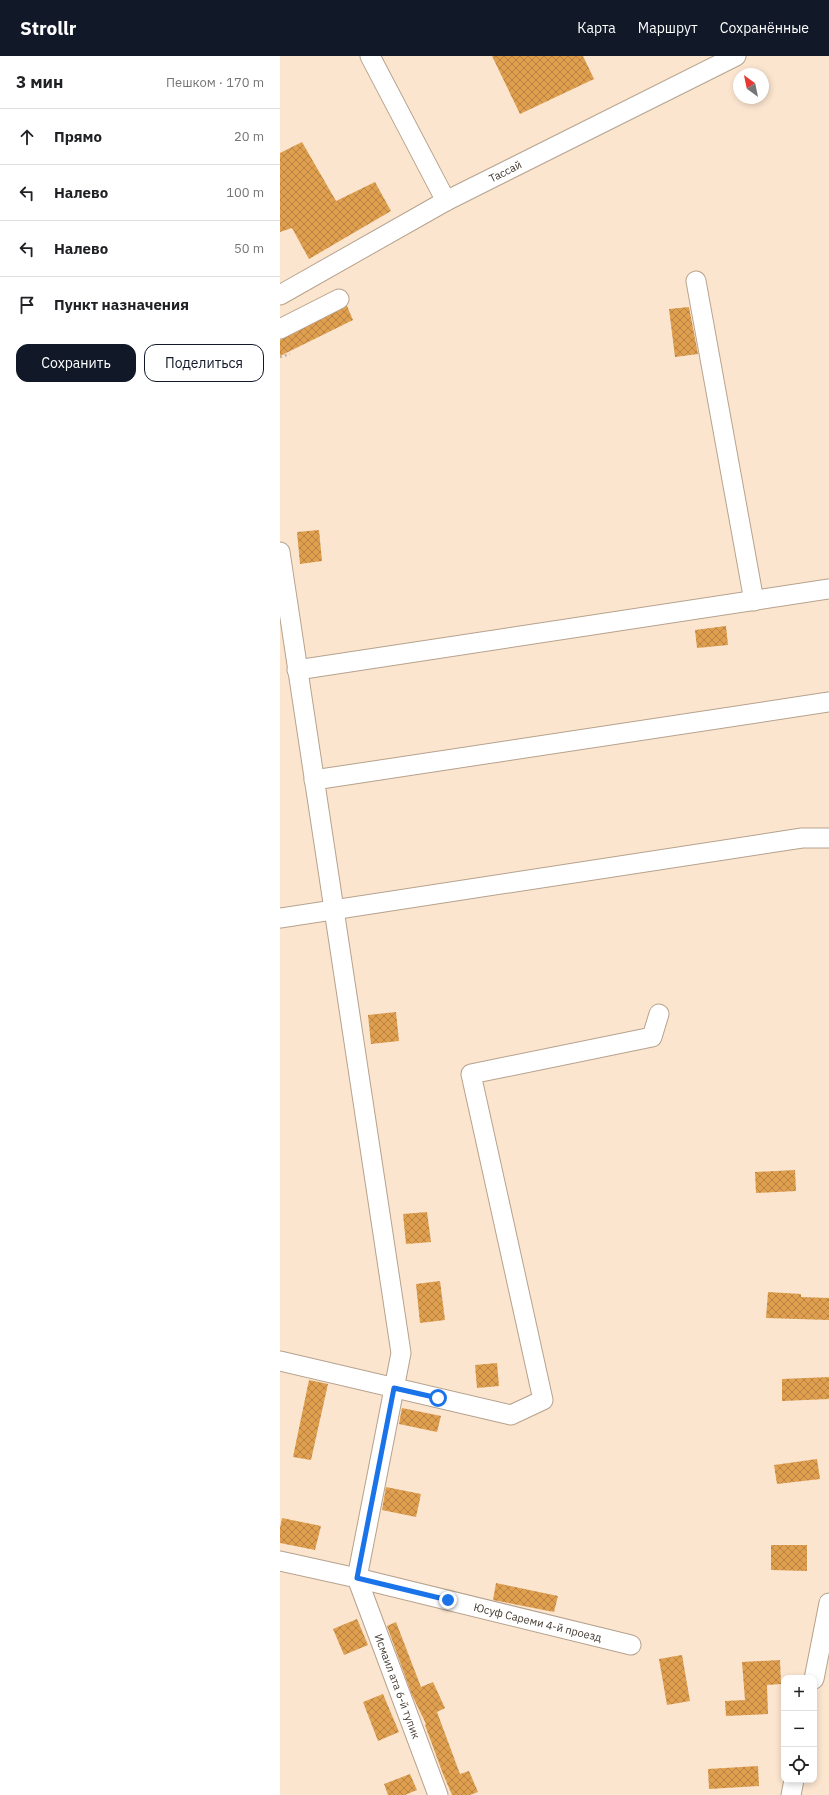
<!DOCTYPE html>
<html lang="ru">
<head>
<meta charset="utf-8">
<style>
	body { margin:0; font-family:"IBM Plex Sans",sans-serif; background:#f6f6f6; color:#202124 }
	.controls { position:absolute; right:12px; bottom:12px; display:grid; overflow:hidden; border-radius:8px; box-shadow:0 2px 6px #0003 }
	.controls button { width:36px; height:36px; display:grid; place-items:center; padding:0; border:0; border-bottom:1px solid #e0e0e0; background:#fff; color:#202124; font:20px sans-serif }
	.compass { position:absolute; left:453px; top:12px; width:36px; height:36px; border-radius:50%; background:#fff; box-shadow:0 2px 6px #0003; rotate:327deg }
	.stop { position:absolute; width:12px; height:12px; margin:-9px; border:3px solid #1a73e8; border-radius:50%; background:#fff }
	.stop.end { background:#1a73e8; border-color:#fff; box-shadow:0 1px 4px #0008 }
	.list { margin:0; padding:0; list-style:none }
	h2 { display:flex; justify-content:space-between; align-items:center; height:52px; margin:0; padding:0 16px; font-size:17px }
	h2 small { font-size:13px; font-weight:400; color:#757577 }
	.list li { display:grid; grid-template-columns:26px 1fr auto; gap:12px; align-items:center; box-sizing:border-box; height:56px; padding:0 16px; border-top:1px solid #e0e0e0 }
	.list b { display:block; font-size:15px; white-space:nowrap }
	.list em { font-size:13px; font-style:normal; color:#757577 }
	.actions { display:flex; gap:8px; padding:12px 16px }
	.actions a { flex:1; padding:9px 0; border:1px solid #111827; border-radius:12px; text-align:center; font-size:14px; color:#111827 }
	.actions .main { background:#111827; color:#fff }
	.icon { flex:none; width:22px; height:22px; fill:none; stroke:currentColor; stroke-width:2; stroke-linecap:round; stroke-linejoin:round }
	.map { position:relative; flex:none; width:549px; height:1739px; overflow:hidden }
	header { display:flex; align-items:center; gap:24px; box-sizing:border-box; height:56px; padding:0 20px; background:#111827; color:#fff }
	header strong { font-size:19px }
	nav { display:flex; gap:22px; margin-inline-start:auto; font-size:14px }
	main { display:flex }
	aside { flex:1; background:#fff }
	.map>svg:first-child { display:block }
	.building { fill:url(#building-cross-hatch) }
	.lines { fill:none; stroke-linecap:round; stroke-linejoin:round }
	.minor-casing { stroke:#b6a28d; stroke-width:21 }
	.path { stroke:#c1af9d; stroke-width:2.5; stroke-dasharray:2 3; stroke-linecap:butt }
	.minor { stroke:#fff; stroke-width:19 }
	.route { stroke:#1a73e8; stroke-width:5 }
	.labels { text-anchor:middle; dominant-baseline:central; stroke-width:3; stroke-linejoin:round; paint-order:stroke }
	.street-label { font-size:11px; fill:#423930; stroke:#fff }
</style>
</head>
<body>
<header>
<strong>Strollr</strong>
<nav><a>Карта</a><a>Маршрут</a><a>Сохранённые</a></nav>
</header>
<main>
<aside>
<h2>3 мин<small>Пешком · 170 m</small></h2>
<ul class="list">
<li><svg class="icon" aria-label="ahead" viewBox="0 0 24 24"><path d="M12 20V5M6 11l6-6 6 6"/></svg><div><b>Прямо</b></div><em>20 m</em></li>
<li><svg class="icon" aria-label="left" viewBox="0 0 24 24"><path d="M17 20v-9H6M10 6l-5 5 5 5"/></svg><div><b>Налево</b></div><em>100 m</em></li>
<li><svg class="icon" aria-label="left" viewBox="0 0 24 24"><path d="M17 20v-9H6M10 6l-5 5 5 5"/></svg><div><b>Налево</b></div><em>50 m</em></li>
<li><svg class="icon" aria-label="arrive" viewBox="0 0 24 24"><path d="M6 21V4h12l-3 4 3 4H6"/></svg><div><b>Пункт назначения</b></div></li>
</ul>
<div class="actions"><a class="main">Сохранить</a><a>Поделиться</a></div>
</aside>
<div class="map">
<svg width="549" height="1739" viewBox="0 0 549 1739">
	<defs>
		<pattern id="building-cross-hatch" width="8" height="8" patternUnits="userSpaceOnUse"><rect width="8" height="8" fill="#df9f4f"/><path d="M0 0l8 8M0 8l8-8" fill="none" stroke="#b68342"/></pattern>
	</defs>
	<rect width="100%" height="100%" fill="#fbe5cf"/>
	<!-- building -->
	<path class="building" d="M212,0H303L314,23L240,58Z
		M22,86L56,145L95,126L111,155L29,203L12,172L0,176V97Z
		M67,250L73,264L0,300V284Z
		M409,251L418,298L395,301L389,253Z
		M39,474L42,505L20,508L17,476Z
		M446,570L448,589L417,592L415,574Z
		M116,956L119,985L91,988L88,959Z
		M515,1114L516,1135L476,1137L475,1116Z
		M147,1156L151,1186L126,1188L123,1158Z
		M160,1225L165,1264L140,1267L136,1228Z
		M488,1236L521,1238V1241L549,1242V1264L486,1262Z
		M217,1307L219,1330L197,1332L195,1309Z
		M549,1321V1343L502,1345V1323Z
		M29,1324L48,1328L31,1404L13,1401Z
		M122,1352L161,1360L157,1376L119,1368Z
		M537,1403L540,1423L497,1428L494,1409Z
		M106,1431L141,1438L136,1461L102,1454Z
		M2,1462L41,1470L35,1494L0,1487V1472Z
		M491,1489H527V1515L491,1514Z
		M216,1527L278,1540L274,1556L213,1544Z
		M77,1563L88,1589L64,1599L53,1573Z
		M116,1566L141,1631L153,1626L165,1652L157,1656L180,1718L189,1715L198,1736L190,1739H172L163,1718L145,1669L146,1668L132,1639L107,1570Z
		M402,1599L410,1645L387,1649L379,1603Z
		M500,1604L501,1628L487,1629L488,1658L446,1660L445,1645L465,1644L462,1606Z
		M103,1638L119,1676L98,1685L83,1646Z
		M478,1710L479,1730L429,1733L428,1713Z
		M130,1718L137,1734L125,1739H108L104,1728Z"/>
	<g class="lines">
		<defs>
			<g id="minor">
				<path d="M90,0L166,145"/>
				<path d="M416,225L474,545"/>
				<path id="s1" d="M0,239L166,145L456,0"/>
				<path d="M0,273L59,243"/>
				<path id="s2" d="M0,496L121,1297L77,1522L158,1739"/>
				<path d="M17,614L549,533"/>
				<path d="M34,724L549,646"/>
				<path d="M0,862L522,782H549"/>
				<path d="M0,1305L231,1359L263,1344L191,1018L372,981L379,958"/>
				<path id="s3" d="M0,1505L77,1522L351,1589"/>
				<path d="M534,1623L549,1547"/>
				<path d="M511,1739L514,1724"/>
			</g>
		</defs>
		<!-- minor casing -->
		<use href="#minor" class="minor-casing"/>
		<!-- path -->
		<path class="path" d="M0,301L10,298"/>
		<!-- minor -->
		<use href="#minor" class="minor"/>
	</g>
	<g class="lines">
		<!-- route -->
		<path class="route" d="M158,1342L114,1332L77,1522L168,1544"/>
	</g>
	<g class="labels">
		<!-- street labels -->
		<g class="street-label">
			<text stroke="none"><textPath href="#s1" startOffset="257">Тассай</textPath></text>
			<text stroke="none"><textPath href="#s3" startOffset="265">Юсуф Сареми 4-й проезд</textPath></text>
			<text stroke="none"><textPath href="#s2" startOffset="1155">Исмаил ата 6-й тупик</textPath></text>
		</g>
	</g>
</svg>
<div class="controls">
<button>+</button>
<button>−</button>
<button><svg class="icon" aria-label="locate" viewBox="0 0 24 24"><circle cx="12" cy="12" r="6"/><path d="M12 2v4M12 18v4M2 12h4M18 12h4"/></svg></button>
</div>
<svg class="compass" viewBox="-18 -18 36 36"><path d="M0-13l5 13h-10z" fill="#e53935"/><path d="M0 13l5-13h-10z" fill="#757577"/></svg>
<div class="stop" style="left:158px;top:1342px"></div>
<div class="stop end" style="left:168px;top:1544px"></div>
</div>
</main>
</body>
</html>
